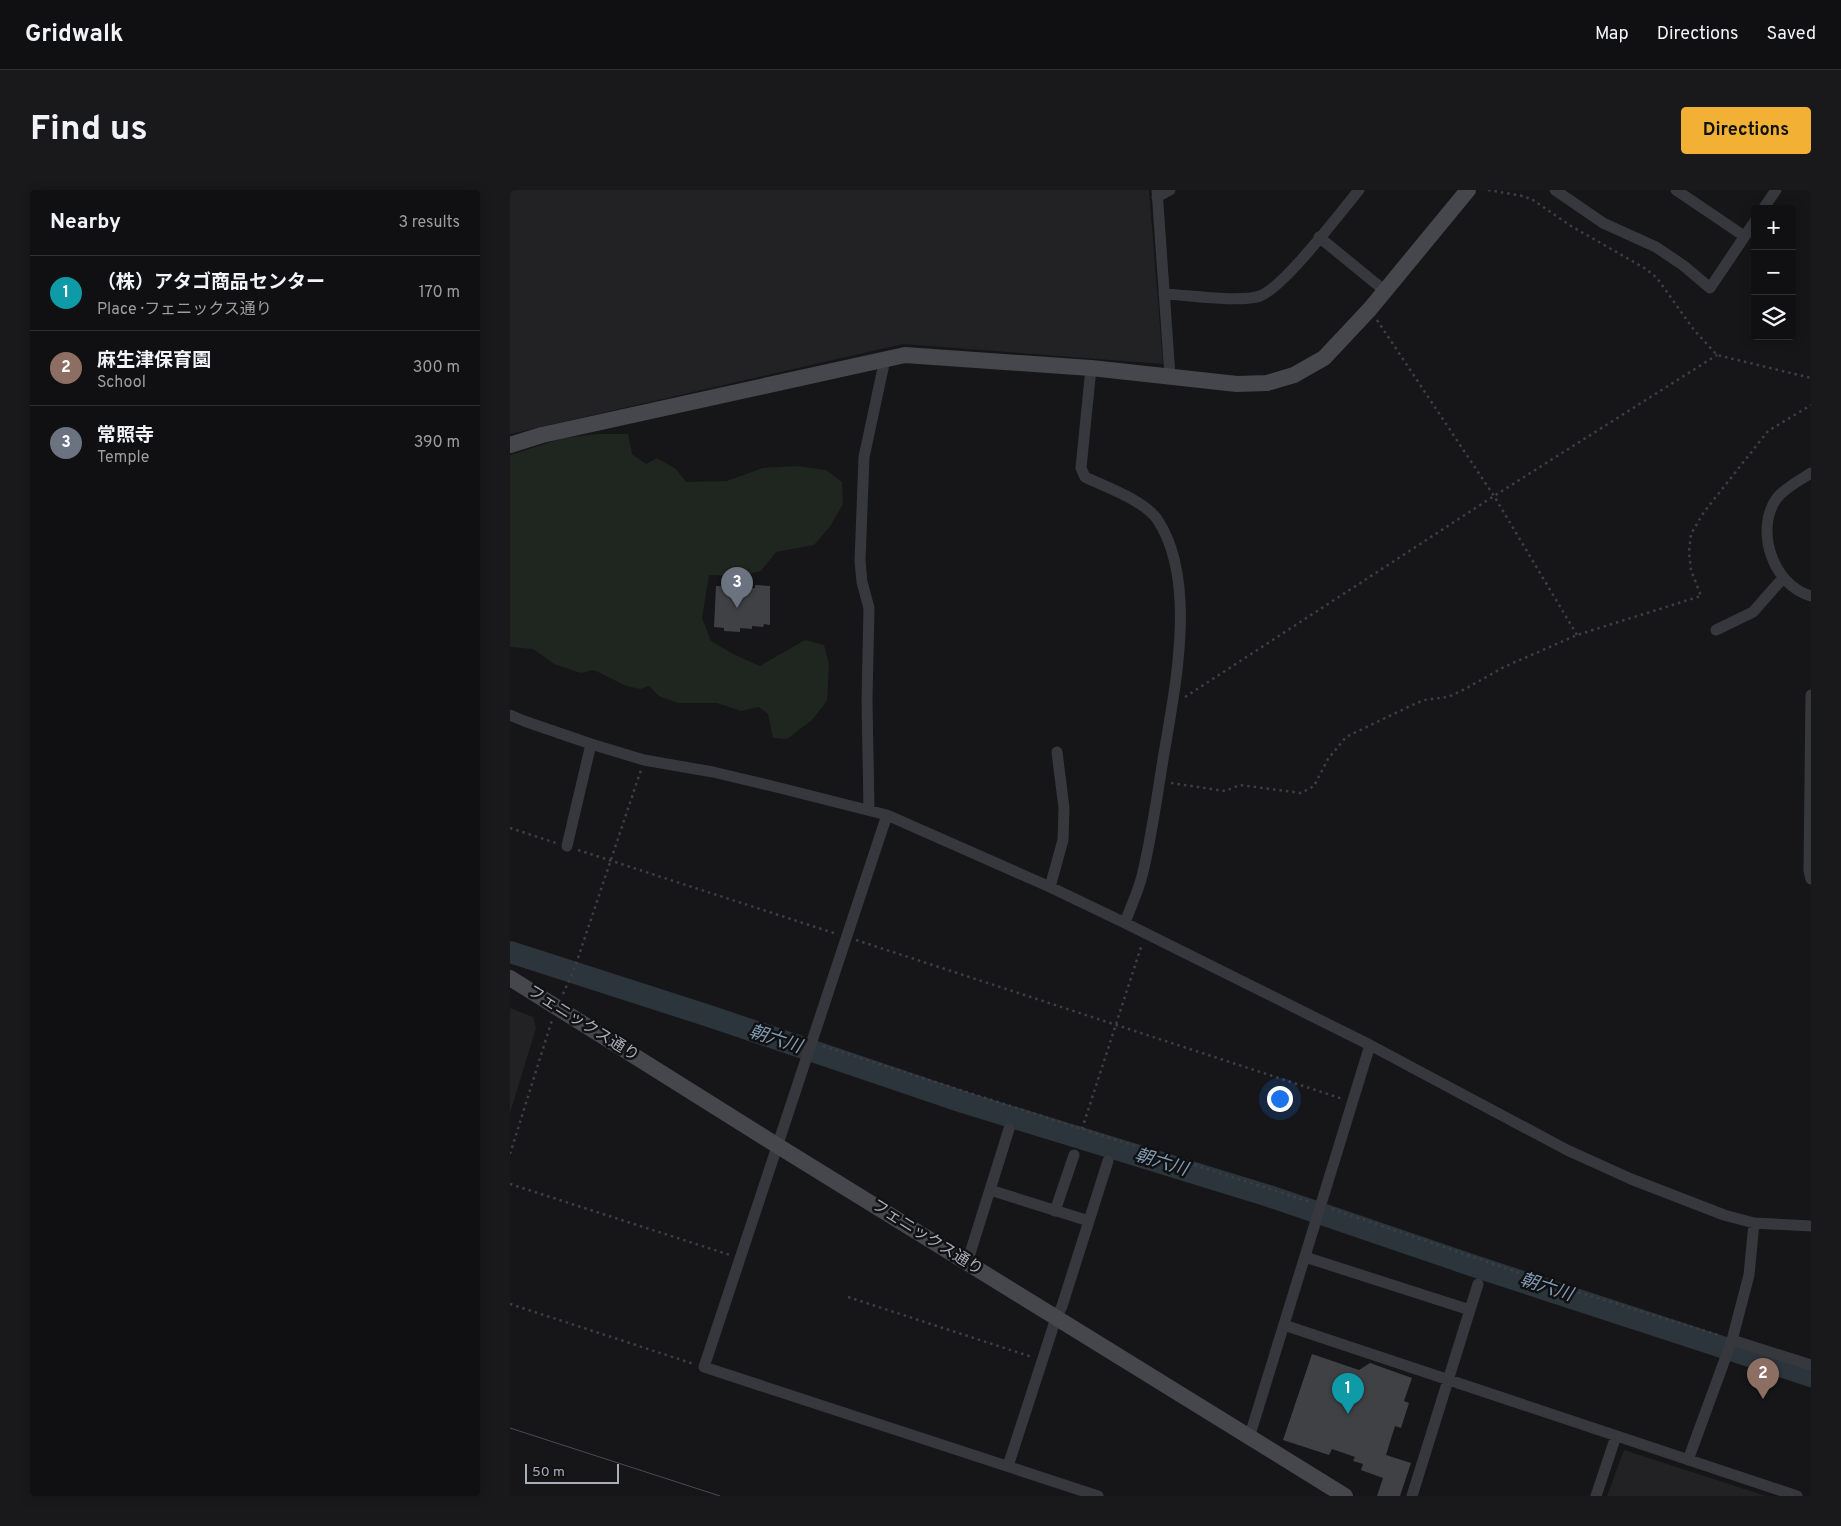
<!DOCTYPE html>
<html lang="en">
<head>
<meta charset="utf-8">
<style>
	body { margin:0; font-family:Overpass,"Noto Sans JP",sans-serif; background:#19191b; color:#f1f3f6 }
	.controls { position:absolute; right:15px; top:15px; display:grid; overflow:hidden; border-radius:5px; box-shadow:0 2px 12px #0003 }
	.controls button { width:45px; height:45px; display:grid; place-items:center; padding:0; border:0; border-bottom:1px solid #303032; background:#101012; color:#f1f3f6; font:25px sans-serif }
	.scale { position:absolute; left:15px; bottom:12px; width:94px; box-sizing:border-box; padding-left:5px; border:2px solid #a8adb8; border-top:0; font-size:14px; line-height:18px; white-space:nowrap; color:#a8adb8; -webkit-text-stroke:4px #111113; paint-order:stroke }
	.you { position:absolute; left:769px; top:908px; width:18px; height:18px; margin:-12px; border:4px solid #fff; border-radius:50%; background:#1a73e8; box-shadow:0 0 0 8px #1a73e833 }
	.badge { display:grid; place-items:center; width:32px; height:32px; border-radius:50%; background:#f2b134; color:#fff; font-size:16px; font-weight:700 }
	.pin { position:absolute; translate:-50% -41px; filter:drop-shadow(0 1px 2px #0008) }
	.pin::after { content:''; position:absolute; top:26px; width:18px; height:15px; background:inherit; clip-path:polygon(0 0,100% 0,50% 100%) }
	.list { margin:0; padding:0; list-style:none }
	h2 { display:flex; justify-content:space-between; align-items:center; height:65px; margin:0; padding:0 20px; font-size:21px }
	h2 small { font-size:16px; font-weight:400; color:#9c9d9f }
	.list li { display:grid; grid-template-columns:32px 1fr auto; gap:15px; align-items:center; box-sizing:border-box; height:75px; padding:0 20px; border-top:1px solid #303032 }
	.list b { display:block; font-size:19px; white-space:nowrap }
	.list p { margin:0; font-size:16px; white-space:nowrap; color:#9c9d9f }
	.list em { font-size:16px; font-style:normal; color:#9c9d9f }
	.icon { flex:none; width:28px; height:28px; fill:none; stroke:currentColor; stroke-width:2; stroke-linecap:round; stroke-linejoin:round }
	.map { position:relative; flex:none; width:1301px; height:1306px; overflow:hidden; border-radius:5px }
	header { display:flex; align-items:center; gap:30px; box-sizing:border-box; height:70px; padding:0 25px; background:#101012; border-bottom:1px solid #303032 }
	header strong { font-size:24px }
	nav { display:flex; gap:28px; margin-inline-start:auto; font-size:18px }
	.intro { display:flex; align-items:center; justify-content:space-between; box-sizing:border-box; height:120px; padding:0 30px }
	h1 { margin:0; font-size:35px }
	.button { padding:12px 22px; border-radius:5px; background:#f2b134; color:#111; font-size:18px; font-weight:700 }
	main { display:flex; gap:30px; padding:0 30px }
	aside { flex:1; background:#101012; border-radius:5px; box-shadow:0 2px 12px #0003 }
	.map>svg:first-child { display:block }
	.built { fill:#222225 }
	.green { fill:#1e261f }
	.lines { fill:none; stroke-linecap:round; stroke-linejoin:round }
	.river { stroke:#2c353c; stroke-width:22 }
	.building { fill:#404145 }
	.path { stroke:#3d3f44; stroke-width:2.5; stroke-dasharray:2.5 4; stroke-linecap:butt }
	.street { stroke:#37383d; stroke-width:11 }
	.secondary { stroke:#45474d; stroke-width:16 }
	.tram { stroke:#4a4c52; stroke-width:1 }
	.labels { text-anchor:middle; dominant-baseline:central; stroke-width:5; stroke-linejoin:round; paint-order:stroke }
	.street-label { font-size:16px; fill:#a8adb8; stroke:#111113 }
	.water-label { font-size:18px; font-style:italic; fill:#7f9bb3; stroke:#111113 }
</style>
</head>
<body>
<header>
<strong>Gridwalk</strong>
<nav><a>Map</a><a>Directions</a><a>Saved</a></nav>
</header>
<div class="intro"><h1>Find us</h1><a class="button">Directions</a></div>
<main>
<aside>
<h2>Nearby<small>3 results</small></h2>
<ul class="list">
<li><span class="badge" style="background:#0f9aa8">1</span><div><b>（株）アタゴ商品センター</b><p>Place · フェニックス通り</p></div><em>170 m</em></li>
<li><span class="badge" style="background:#8d6e63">2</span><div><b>麻生津保育園</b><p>School</p></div><em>300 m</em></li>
<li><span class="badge" style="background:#6b7280">3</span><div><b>常照寺</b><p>Temple</p></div><em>390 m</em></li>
</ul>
</aside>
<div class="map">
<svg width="1301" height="1306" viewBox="0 0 1301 1306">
	<rect width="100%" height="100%" fill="#161618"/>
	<!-- built -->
	<path class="built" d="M0,0H639L653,174L393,154L0,244Z
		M0,818L23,827L26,838L0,923Z
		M1114,1260L1256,1306H1097Z"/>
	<!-- green -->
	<path class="green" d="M88,244H118L122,264L136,274L147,268L166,279L176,292L217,291L253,278L286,276L316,280L332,292L333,314L321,335L304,355L266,362L251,381L228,386L199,385L192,428L201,451L223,464L250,476L295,450L314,455L319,475L317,511L302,530L277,549L263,548L258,524L249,517L231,521L207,513H168L149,506L139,496L131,499L116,496L84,480L71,483L44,474L23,459L0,457V265L54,248Z"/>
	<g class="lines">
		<!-- river -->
		<path class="river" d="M0,762L202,827L453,912L759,1006L964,1076L1301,1186"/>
	</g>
	<!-- building -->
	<path class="building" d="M245,395L260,396V435L254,434L253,437L242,436V439L230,438V442L214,441V438L204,437L206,396L245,398Z
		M802,1164L849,1180L860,1173L902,1188L894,1211L899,1213L891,1238L885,1236L876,1265L901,1273L890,1306H867L873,1288L851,1280L853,1274L843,1271L845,1267L822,1259L819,1265L773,1250Z"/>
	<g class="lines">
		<!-- path -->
		<path class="path" d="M978,0L1013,6L1023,10L1061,36L1136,79L1147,88L1184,140L1207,165L1301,188
			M867,130L984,306L1067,445
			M675,507L984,306L1207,165
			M661,593L715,601L730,595L791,603L804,596L818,569L836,547L898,517L914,510L938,507L955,499L994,477L1067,445L1191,406L1181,380L1179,362L1181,344L1194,322L1258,241L1301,215
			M0,638L46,653
			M68,660L327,744
			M346,750L833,909
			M53,804L65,777L131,580
			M313,856L800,1012
			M572,939L632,754
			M0,964L42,830
			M0,994L220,1065
			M822,1019L1039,1093L1211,1146
			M338,1107L522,1167
			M0,1114L184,1174"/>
		<!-- street -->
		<path class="street" d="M647,0L660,186
			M1045,0L1093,33L1146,57L1174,76L1200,98L1245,31
			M1166,0L1234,46
			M647,7L660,0
			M1253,19L1266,0
			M809,47L875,101
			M654,104C677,105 730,113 750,106C774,97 830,23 849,0
			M581,178L571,278L575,287C596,297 633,310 647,329C686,387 667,487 656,552C648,597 643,642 632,686C628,702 620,718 615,733
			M1301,283C1290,290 1276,297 1267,308C1244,339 1263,396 1301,406
			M1206,440L1243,422L1273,388
			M1301,505L1299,681L1301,689
			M0,525L14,531L81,554L134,570L203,582L266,597L377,625L540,697L615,733L860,855L1057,960L1121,989L1214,1025L1244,1033L1301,1036
			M359,620L357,510L359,418L352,392L350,371L354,267L375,169
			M377,625L194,1177L588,1306
			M57,656L81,554
			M540,697L553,650L554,618L547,562
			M480,1000L579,1031
			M545,1021L564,965
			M795,1067L960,1120
			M457,1073L499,939
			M774,1135L1287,1306
			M1222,1150L1301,1175
			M739,1248L860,855
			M1178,1270L1222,1150L1239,1085L1244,1033
			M498,1276L546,1128L552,1116L598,971
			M902,1306L968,1094
			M1086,1306L1106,1246"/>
		<!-- secondary -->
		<path class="secondary" d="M0,255L32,245L395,165L581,178L727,194L757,193L784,185L814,168L860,119L958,0
			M0,788L268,956L835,1306"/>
		<!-- tram -->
		<path class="tram" d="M0,1238L210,1306"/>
	</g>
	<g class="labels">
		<!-- street labels -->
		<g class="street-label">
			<text transform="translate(73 834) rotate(32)">フェニックス通り</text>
			<text transform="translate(417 1048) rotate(32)">フェニックス通り</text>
		</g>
		<!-- water labels -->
		<g class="water-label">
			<text transform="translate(265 850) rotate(18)">朝六川</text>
			<text transform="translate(651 973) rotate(17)">朝六川</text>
			<text transform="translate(1036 1098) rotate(18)">朝六川</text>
		</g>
	</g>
</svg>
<div class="controls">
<button>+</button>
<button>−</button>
<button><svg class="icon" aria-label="layers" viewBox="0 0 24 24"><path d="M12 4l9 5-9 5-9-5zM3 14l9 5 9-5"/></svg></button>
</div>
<div class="scale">50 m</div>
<div class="you"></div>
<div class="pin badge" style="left:838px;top:1224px;background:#0f9aa8">1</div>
<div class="pin badge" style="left:1253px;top:1209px;background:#8d6e63">2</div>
<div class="pin badge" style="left:227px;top:418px;background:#6b7280">3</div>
</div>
</main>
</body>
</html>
